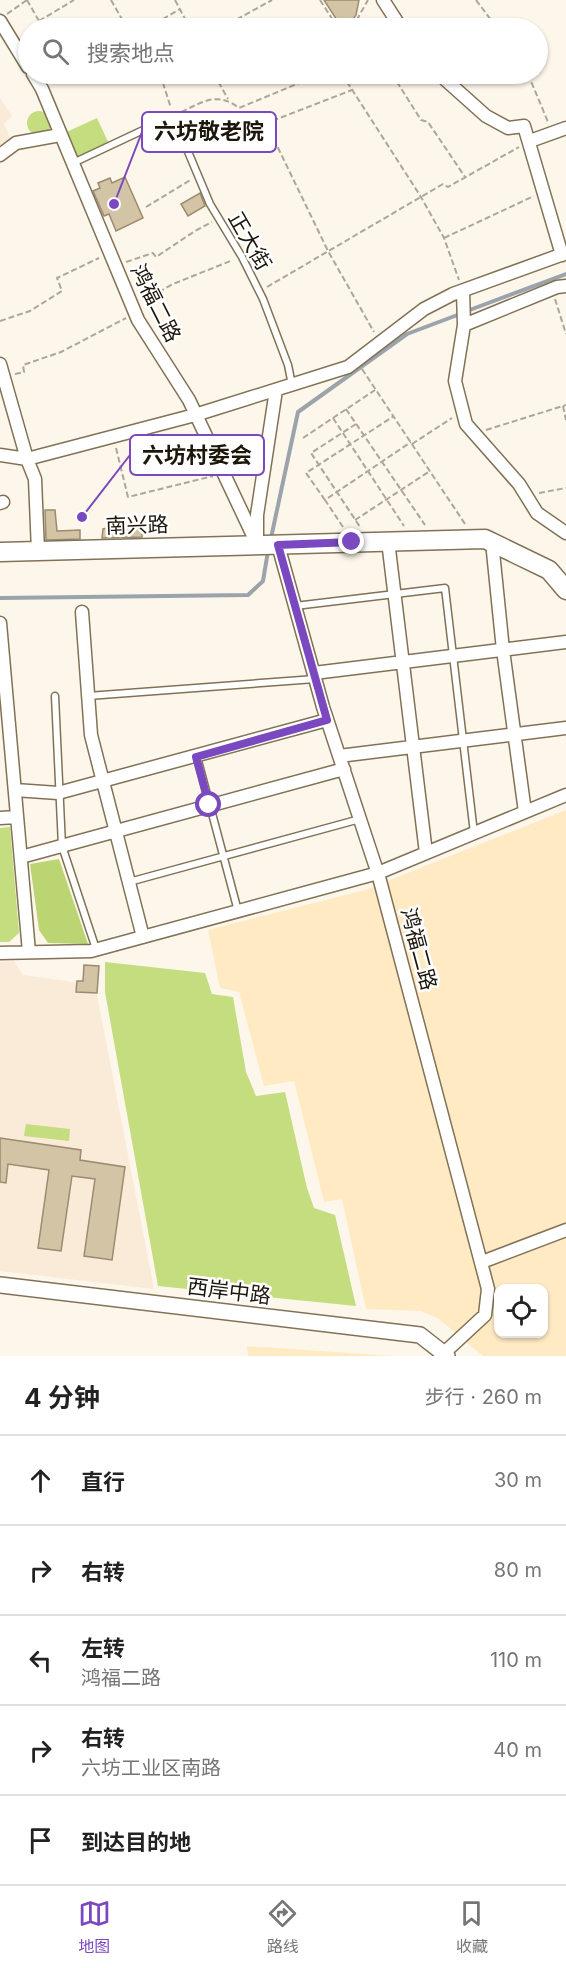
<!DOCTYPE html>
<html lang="zh">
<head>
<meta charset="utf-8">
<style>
	body { margin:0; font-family:Inter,"Noto Sans SC",sans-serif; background:#f6f6f6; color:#222 }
	.controls { position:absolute; right:18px; bottom:18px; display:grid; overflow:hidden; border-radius:12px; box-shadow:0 2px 4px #0004 }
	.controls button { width:54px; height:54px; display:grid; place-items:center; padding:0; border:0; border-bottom:2px solid #e0e0e0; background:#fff; color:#222; font:30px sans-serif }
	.stop { position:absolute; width:18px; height:18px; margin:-14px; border:4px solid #7a48bf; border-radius:50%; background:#fff }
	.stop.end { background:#7a48bf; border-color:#fff; box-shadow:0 2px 6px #0008 }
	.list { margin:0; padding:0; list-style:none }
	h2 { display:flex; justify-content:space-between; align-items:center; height:78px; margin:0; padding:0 24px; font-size:26px }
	h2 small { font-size:20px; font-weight:400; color:#767676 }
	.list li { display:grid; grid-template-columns:39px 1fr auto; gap:18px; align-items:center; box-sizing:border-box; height:90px; padding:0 24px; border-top:2px solid #e0e0e0 }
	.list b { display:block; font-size:22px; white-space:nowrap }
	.list p { margin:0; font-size:20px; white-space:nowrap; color:#767676 }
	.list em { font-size:20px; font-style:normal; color:#767676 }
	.icon { flex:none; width:33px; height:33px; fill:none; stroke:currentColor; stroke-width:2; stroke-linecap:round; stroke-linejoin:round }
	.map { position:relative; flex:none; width:566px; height:1356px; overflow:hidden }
	.search { position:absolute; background:#fff; box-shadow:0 2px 4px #0004; left:18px; right:18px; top:18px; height:66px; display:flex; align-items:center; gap:15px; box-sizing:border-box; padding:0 21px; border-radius:33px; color:#767676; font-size:22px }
	.sheet { height:528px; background:#fff }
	nav { display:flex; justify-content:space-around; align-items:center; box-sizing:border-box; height:84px; border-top:2px solid #e0e0e0; background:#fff; font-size:16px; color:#767676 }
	nav a { display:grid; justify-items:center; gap:3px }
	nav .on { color:#7a48bf }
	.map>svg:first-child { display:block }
	.built { fill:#ffeac4; fill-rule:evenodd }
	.education { fill:#f9ebd7 }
	.green { fill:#c4dd7f }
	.forest { fill:#bcd573 }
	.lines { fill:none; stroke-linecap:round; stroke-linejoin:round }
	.stream { stroke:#9ba3ab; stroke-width:4 }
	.building { fill:#d4c4a6; stroke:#9b8b6f; stroke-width:1.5 }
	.service-casing { stroke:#817256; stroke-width:9 }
	.minor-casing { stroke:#817256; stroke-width:15 }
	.tertiary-casing { stroke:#817256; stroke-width:18 }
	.primary-casing { stroke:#817256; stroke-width:21 }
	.path { stroke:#ada69a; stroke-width:2; stroke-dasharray:6 3; stroke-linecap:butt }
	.service { stroke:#fff; stroke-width:6 }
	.minor { stroke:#fff; stroke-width:12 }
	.tertiary { stroke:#fff; stroke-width:15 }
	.primary { stroke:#fff; stroke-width:18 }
	.route { stroke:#7a48bf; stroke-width:8 }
	.labels { text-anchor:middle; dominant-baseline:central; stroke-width:5; stroke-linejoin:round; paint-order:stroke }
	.street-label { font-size:21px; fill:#1c160b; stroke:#fff }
	.leader { fill:none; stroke:#7a48bf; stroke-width:2 }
	.callout-dot { fill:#7a48bf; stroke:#fff; stroke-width:2 }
	.callout { fill:#fff; stroke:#7a48bf; stroke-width:2 }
	.callout-label { font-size:22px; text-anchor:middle; font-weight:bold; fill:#1c160b }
</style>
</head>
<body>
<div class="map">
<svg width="566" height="1356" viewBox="0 0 566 1356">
	<rect width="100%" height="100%" fill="#fdf6ea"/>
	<!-- built -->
	<path class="built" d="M566,810V1356H483L439,1319L421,1311L366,1309L342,1199L324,1202L294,1081L264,1086L239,992L220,988L208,930L365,890ZM498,1288H544V1334H498Z
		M247,1346L392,1356H248Z"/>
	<!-- education -->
	<path class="education" d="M0,98L12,116L4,124L12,142L0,150Z
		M14,961L23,975L95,985L154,1289L0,1271V962Z"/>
	<!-- green -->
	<path class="green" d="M27 123a12 12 0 1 1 24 0a12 12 0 1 1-24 0Z
		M97,118L110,146L72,164L60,135Z
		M10,827L19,933L9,942H0V828Z
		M105,962L205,973L212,994L233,997L246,1072L256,1096L285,1092L307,1188L314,1208L335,1215L356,1306L158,1286L105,992Z
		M26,1124L70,1129L69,1141L24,1136Z"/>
	<!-- forest -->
	<path class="forest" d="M59,859L88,944L48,943L39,930L30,864Z"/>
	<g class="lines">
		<!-- stream -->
		<path class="stream" d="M467,311L566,274
			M271,538L298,412L407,334L460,314
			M0,598L248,595L263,581L268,551"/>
	</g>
	<!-- building -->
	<path class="building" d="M324,0H359L356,15L347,28H342Z
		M125,177L143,218L116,231L109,214L104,216L93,191L100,188L98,183L110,178L112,183Z
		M200,193L205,206L188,216L181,204Z
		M45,510H55L57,531L80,530V539L46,540Z
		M143,521L142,537L102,538L103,529Z
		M84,965L99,966L97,993L76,992L77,981H83Z
		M0,1138L81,1150L80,1160L125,1167L112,1260L84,1256L95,1179L72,1176L61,1251L38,1248L49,1170L8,1164L6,1183L0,1182Z"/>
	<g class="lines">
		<defs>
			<path id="service" d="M73,163L173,116L210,204L242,257L263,299L288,365L292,385
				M295,606L445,588L474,833
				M55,696L62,846L96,949
				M88,696L315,679
				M197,757L238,911
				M129,882L360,819"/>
			<path id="minor" d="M383,0L401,28
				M0,21L28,67
				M33,74L42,89L138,320L189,400L257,544
				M439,74L486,116L508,128L524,126L562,255
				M530,141L566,128
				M0,155L16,143L60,135
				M463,291L464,325L455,381L466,424L519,484L537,513L566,533
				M464,325L557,287L566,286
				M0,364L27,459L35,479L38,551
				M0,455L27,459L195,415L348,367L424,309L453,294L566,253
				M0,503L3,502
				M257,540V515L276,390
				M388,541L426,853
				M492,542L503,650L525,812
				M278,545L323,707L379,877L488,1289L485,1315L444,1353
				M82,612L91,735L143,937
				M0,623L29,952
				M314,673L566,642
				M339,756L566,728
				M15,790L58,793L327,720
				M0,818L17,817
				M21,857L344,769
				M0,953L91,951L378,873L566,795
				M482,1262L566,1230"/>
			<path id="tertiary" d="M0,1285L420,1335L447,1356"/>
			<path id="primary" d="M0,552L485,539L549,570L566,590"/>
		</defs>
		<!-- service casing -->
		<use href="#service" class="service-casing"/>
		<!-- minor casing -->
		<use href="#minor" class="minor-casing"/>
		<!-- tertiary casing -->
		<use href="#tertiary" class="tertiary-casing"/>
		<!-- primary casing -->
		<use href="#primary" class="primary-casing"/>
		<!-- path -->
		<path class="path" d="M27,0L43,28
			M111,0L127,28
			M175,0L190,28
			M320,0L338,28
			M476,0L497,28
			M7,14L27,0
			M359,18L365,28
			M39,21L74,0
			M147,28L180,9
			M221,28L272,0
			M352,28L368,0
			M160,74L171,108
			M214,74L228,99
			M342,74L421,197L444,238L459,280
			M392,74L421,120L428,122L465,177
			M528,74L548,122
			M52,83L69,74
			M181,112C203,102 217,91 239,108L321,74
			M266,123L328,251L374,332
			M197,150L352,90
			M146,207L192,179
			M444,238L534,196
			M126,262L153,253L156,257L195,231L212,222
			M267,287L443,184L448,187L519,147
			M555,299L566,334
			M143,301L173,284L233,260
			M0,321L30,311L62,291L57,278L99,258
			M362,369L465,524
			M15,374L24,372L23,365L61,352L126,318
			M563,406L566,420
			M346,409L425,525
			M333,418L404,526
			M356,424L311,453L360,527
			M486,430L566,405
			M303,438L375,390
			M412,444L452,418
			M116,448L128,497L213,476
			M236,470L254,466
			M539,493L566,488
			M325,500L306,473L394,416
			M355,520L430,471
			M343,527L325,500L411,442"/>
		<!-- service -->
		<use href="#service" class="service"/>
		<!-- minor -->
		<use href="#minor" class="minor"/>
		<!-- tertiary -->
		<use href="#tertiary" class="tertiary"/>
		<!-- primary -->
		<use href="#primary" class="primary"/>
	</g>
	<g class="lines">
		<!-- route -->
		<path class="route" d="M209,805L196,757L327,720L278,545L352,542"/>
	</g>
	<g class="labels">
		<!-- street labels -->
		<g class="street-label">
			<text transform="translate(250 241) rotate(60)">正大街</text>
			<text transform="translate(156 303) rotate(63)">鸿福二路</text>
			<text transform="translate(137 525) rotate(-2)">南兴路</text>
			<text transform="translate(419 949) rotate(75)">鸿福二路</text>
			<text transform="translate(229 1291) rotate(7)">西岸中路</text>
		</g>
	</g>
	<!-- callouts -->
	<path class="leader" d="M114 204L142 132M82 517L130 455"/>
	<g class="callout-dot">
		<circle cx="114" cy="204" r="6"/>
		<circle cx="82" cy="517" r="6"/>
	</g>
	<g class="callout">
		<rect x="142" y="112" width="134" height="40" rx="6"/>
		<rect x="130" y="435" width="134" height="40" rx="6"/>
	</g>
	<g class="callout-label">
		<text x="209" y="139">六坊敬老院</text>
		<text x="197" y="463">六坊村委会</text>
	</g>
</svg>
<div class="controls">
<button><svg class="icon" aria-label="locate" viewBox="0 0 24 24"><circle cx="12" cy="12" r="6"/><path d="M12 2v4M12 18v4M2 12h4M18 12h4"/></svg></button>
</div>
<div class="stop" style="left:209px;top:805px"></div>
<div class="stop end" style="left:352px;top:542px"></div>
<div class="search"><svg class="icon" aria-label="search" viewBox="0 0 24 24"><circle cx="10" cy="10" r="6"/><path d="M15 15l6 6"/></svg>搜索地点</div>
</div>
<section class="sheet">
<h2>4 分钟<small>步行 · 260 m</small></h2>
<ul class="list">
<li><svg class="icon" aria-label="ahead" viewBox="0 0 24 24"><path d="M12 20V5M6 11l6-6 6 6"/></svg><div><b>直行</b></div><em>30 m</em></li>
<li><svg class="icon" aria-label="right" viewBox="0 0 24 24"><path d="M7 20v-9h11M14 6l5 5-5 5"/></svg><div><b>右转</b></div><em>80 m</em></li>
<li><svg class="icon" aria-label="left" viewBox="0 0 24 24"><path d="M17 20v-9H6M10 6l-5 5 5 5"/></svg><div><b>左转</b><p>鸿福二路</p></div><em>110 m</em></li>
<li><svg class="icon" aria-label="right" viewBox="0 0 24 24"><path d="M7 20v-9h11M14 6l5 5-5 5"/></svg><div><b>右转</b><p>六坊工业区南路</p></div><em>40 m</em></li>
<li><svg class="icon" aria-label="arrive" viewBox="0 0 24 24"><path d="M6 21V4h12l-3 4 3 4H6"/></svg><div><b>到达目的地</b></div></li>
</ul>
</section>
<nav>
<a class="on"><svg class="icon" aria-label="map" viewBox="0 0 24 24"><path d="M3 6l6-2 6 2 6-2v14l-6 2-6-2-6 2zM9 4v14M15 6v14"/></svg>地图</a>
<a><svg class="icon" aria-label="directions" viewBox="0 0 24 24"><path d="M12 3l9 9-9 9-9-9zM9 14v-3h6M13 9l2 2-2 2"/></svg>路线</a>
<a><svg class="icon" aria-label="saved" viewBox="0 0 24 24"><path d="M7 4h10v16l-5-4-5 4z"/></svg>收藏</a>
</nav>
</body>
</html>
